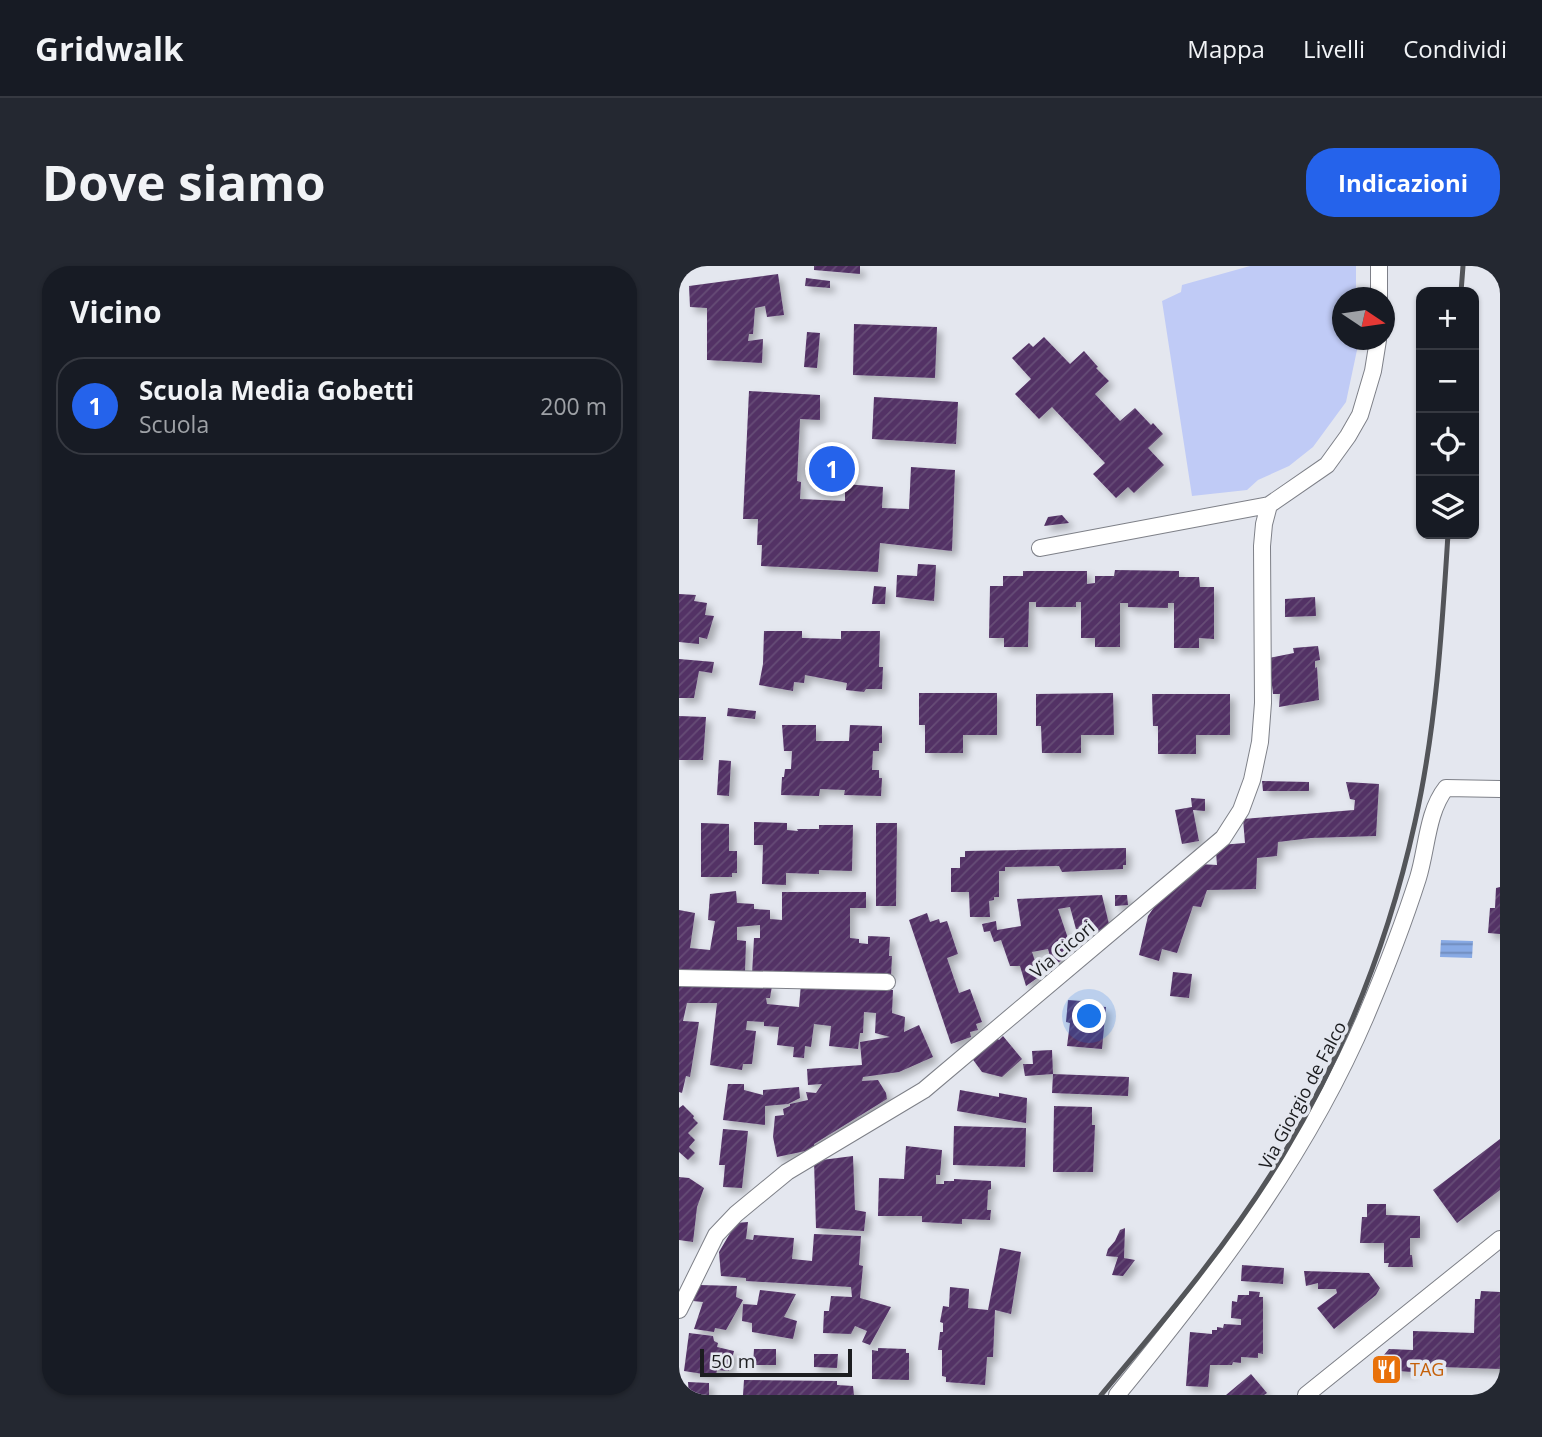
<!DOCTYPE html>
<html lang="it">
<head>
<meta charset="utf-8">
<style>
	body { margin:0; font-family:"Open Sans",sans-serif; background:#242831; color:#f1f3f6 }
	.controls { position:absolute; right:21px; top:21px; display:grid; overflow:hidden; border-radius:14px; box-shadow:0 2px 5px #0004 }
	.controls button { width:63px; height:63px; display:grid; place-items:center; padding:0; border:0; border-bottom:2px solid #363941; background:#171b24; color:#f1f3f6; font:35px sans-serif }
	.compass { position:absolute; left:653px; top:21px; width:63px; height:63px; border-radius:50%; background:#171b24; box-shadow:0 2px 5px #0004; rotate:103deg }
	.scale { position:absolute; left:21px; bottom:18px; width:152px; box-sizing:border-box; padding-left:7px; border:4px solid #1c1d20; border-top:0; font-size:19px; line-height:24px; white-space:nowrap; color:#1c1d20; -webkit-text-stroke:5px #e4e7ef; paint-order:stroke }
	.you { position:absolute; left:411px; top:751px; width:24px; height:24px; margin:-18px; border:5px solid #fff; border-radius:50%; background:#1a73e8; box-shadow:0 0 0 10px #1a73e833 }
	.badge { display:grid; place-items:center; width:46px; height:46px; border-radius:50%; background:#2563eb; color:#fff; font-size:23px; font-weight:700 }
	.pin { position:absolute; translate:-50% -50%; border:4px solid #fff; box-shadow:0 2px 7px #0006 }
	.list { margin:0; padding:0; list-style:none }
	h2 { display:flex; justify-content:space-between; align-items:center; height:91px; margin:0; padding:0 28px; font-size:30px }
	h2 small { font-size:23px; font-weight:400; color:#9ea1a6 }
	.list li { display:grid; grid-template-columns:46px 1fr auto; gap:21px; align-items:center; box-sizing:border-box; height:98px; margin:0 14px 14px; padding:0 14px; border:2px solid #363941; border-radius:28px }
	.list b { display:block; font-size:26px; white-space:nowrap }
	.list p { margin:0; font-size:23px; white-space:nowrap; color:#9ea1a6 }
	.list em { font-size:23px; font-style:normal; color:#9ea1a6 }
	.icon { flex:none; width:38px; height:38px; fill:none; stroke:currentColor; stroke-width:2; stroke-linecap:round; stroke-linejoin:round }
	.map { position:relative; flex:none; width:821px; height:1129px; overflow:hidden; border-radius:28px }
	header { display:flex; align-items:center; gap:42px; box-sizing:border-box; height:98px; padding:0 35px; background:#171b24; border-bottom:2px solid #363941 }
	header strong { font-size:33px }
	nav { display:flex; gap:38px; margin-inline-start:auto; font-size:24px }
	.intro { display:flex; align-items:center; justify-content:space-between; box-sizing:border-box; height:168px; padding:0 42px }
	h1 { margin:0; font-size:49px }
	.button { padding:18px 32px; border-radius:28px; background:#2563eb; color:#fff; font-size:24px; font-weight:700 }
	main { display:flex; gap:42px; padding:0 42px }
	aside { flex:1; background:#171b24; border-radius:28px; box-shadow:0 2px 5px #0004 }
	.map>svg:first-child { display:block }
	.green { fill:#c0cbf6 }
	.water { fill:url(#water-rules) }
	.building { fill:url(#building-hatch); filter:url(#shadow) }
	.lines { fill:none; stroke-linecap:round; stroke-linejoin:round }
	.street-casing { stroke:#7e8088; stroke-width:18 }
	.street { stroke:#fff; stroke-width:16 }
	.rail { stroke:#535559; stroke-width:5 }
	.labels { text-anchor:middle; dominant-baseline:central; stroke-width:7; stroke-linejoin:round; paint-order:stroke }
	.street-label { font-size:18px; fill:#1c1d20; stroke:#e4e7ef }
	.food-label { font-size:18px; fill:#c56008; stroke:#e4e7ef; text-anchor:start }
</style>
</head>
<body>
<header>
<strong>Gridwalk</strong>
<nav><a>Mappa</a><a>Livelli</a><a>Condividi</a></nav>
</header>
<div class="intro"><h1>Dove siamo</h1><a class="button">Indicazioni</a></div>
<main>
<aside>
<h2>Vicino<small></small></h2>
<ul class="list">
<li><span class="badge">1</span><div><b>Scuola Media Gobetti</b><p>Scuola</p></div><em>200 m</em></li>
</ul>
</aside>
<div class="map">
<svg width="821" height="1129" viewBox="0 0 821 1129">
	<defs>
		<pattern id="water-rules" width="6" height="5" patternUnits="userSpaceOnUse" patternTransform="scale(1.75)"><rect width="6" height="5" fill="#88aae5"/><path d="M0 2.5h6" fill="none" stroke="#6e8ab9"/></pattern>
		<pattern id="building-hatch" width="6" height="6" patternUnits="userSpaceOnUse" patternTransform="scale(1.75)"><rect width="6" height="6" fill="#523165"/><path d="M-1 1l2-2M0 6l6-6M5 7l2-2" fill="none" stroke="#674d76"/></pattern>
		<filter id="shadow"><feDropShadow dx="5" dy="5" stdDeviation="3.5" flood-color="#0004"/></filter>
	</defs>
	<rect width="100%" height="100%" fill="#e4e7ef"/>
	<!-- green -->
	<path class="green" d="M571,0H677V31L664,32V74H678V84L667,136L634,181L610,200L579,214L568,224L513,230L483,35L502,26L503,19Z"/>
	<!-- water -->
	<path class="water" d="M762,674L794,675L793,692L761,691Z"/>
	<!-- building -->
	<path class="building" d="M135,0H181V8L135,4Z
		M99,8L105,49L88,51L86,40L76,42L74,68H70L69,75L84,73L83,97L28,94V42L11,41L10,20Z
		M127,12L151,15V22L126,20Z
		M175,58L258,61L256,112L174,109Z
		M128,66L141,67L138,102L125,101Z
		M365,71L391,98L405,85L419,101L417,102L430,115L416,128L441,155L456,142L472,159L474,157L484,168L469,182L485,199L455,227L449,221L437,232L414,208L426,197L373,141L360,153L336,128L352,113L333,92L350,77L354,81Z
		M70,125L141,129V154L121,153L118,215L122,216L121,233L166,235V218L204,221L203,242L230,243L232,201L276,204L273,285L201,277L199,306L82,300L83,279H78L79,253H64Z
		M195,131L279,136L277,178L193,173Z
		M383,249L390,257L365,260L369,251Z
		M239,298L257,299L255,335L217,331L218,309L238,310Z
		M436,304L500,305V311H520L521,321H535V373L520,372V382H495V337H489V342L449,341V337H441V381H416V372H402V336H397V341H357V336H350L349,381H325V372H310L311,320H324V310H344V305H408V318L416,317V310H435Z
		M195,320L207,321L206,338H193Z
		M0,328L17,329L15,335L28,337L26,349L35,350L28,373L20,371V378L0,376Z
		M636,331L637,350L606,351V333Z
		M85,365H123V372L162,373V365H201L200,401H204L203,423H187L185,426L167,424L168,417L126,409L125,417L115,416L114,425L80,419L84,398Z
		M639,380L641,394L636,395V402L638,401L640,434L600,441L601,428H594L590,392L615,387L614,382Z
		M0,393L35,396L33,407L20,405L15,432H0Z
		M240,427H318V469H284V487H246V459H240Z
		M434,427L435,469H402V487H363L362,460H357V428Z
		M473,428H551V469H517V488H479V460H474Z
		M49,442L77,445L76,453L48,450Z
		M0,450L27,451L24,494H0Z
		M103,459H137V475H170L171,459L203,460V477H200V485H194L193,504H200V512H203L202,530L165,529L166,524L141,523L140,530L102,529L103,511H105L106,503H112L113,485H105Z
		M40,494L52,495L50,530L38,529Z
		M583,515L630,516V525H584Z
		M667,516L700,518L697,570L632,572L599,576L598,590L578,592L577,623L528,624L522,641L514,640L498,687L483,683L480,695L460,689L469,650L487,624L520,598L538,599L537,586L541,579L566,577L564,553L675,544L676,534L671,533Z
		M512,532L526,533V545L514,544L520,575L503,578L496,544L513,541Z
		M75,556L108,557V564L119,565L118,563H140V559H174L173,605L140,604V608L107,607V619L83,618L84,579H75Z
		M22,557L50,558V585H58V607H53V611H22Z
		M197,557H218L217,640H197Z
		M447,582V599H444V603L383,606L380,600L326,601V605H320V631H315V634L310,635L311,651H291L290,626H272V602H281V591H286V585Z
		M821,621V668L809,667L811,642H816L817,622Z
		M57,625L58,637L75,638V643L91,644V653L103,654V626H187V642H171V672L180,673V677L189,678V670L211,671L210,690H213L212,710L73,708L75,672H81V659L58,661V674L67,675L66,706L0,704V644L16,647L11,682L31,684L36,655L29,654L31,628Z
		M423,629L430,658L401,678L391,641L379,643L394,687L374,700L369,683L353,686L361,710L347,720L341,700H331L322,674L315,676L311,665L305,666L303,658L317,655L318,664L342,660L338,633Z
		M436,629H448L449,639L436,640Z
		M248,647L251,656L260,653L261,657L268,655L279,688L268,692L280,727L291,723L303,756L297,758L299,764L291,766L292,771L272,778L230,654Z
		M494,706L513,708L510,732L491,730Z
		M0,714L93,720L91,732H87L88,738L120,741L122,718L214,724L213,747L226,751L225,766L240,759L254,791L220,806L184,811L183,815L199,814L207,827L208,833L135,878L136,883L98,891L94,871L96,850L105,849L104,843L111,840V838L129,834L127,826L137,827L143,818L129,819L128,803L183,799L181,776L211,771L196,767L197,747L185,746L184,767H181L179,783L150,780L152,760L135,758L132,781L126,780L125,792L114,791L115,781L98,779L100,761L85,760V756L68,755L67,764L77,765L73,798H64L63,804L31,799L38,737H8L4,755L20,756L11,811L7,810L3,827L0,826Z
		M389,734L417,736L416,740L427,741L423,783L388,780L391,757L387,756Z
		M324,770L343,793L323,811L303,806L292,791L317,771L320,774Z
		M373,784L374,808L346,810L344,798H354L353,785Z
		M374,808L450,811L449,830L373,827Z
		M49,818H65V824L84,829V824L120,821L121,832L109,838L86,840V859L44,854Z
		M281,824L320,831V827L348,832L347,857L278,845Z
		M4,839L15,850L14,852L19,857L9,867L16,874L10,881L16,887L9,894L0,886V842Z
		M375,840L413,841V859H416L414,906H374Z
		M275,860L347,862L346,901L274,899Z
		M44,863L69,865L63,922L44,921L46,899H40Z
		M821,873V924L778,957L754,924Z
		M227,880L263,884L261,909H257V918H265V915H275V913L312,915V923L309,924L308,944H312L311,954L283,953V958L243,956V950H199L200,912L225,913Z
		M174,890L176,944L187,946L185,965L137,962L135,895Z
		M0,911L10,912L25,922L18,941L14,976L0,974Z
		M688,938H707V949L741,950V972H731V989H733L734,1001H709L710,997H705V977H681L683,951H688Z
		M69,956L67,973L74,974L75,969L115,972L113,993L133,995L135,968L182,970L180,999L184,1000L181,1032L212,1041L191,1079L183,1076L188,1065L176,1060L172,1068L144,1067L145,1045H150L152,1030L173,1031L172,1021L67,1015V1012L42,1010L40,986L57,957Z
		M446,962L445,992L456,994L444,1010L433,1009L439,991L427,990L429,983L436,975L441,964Z
		M321,982L342,986L332,1048L316,1044L314,1091H308L306,1119L267,1116V1111L263,1110V1084H259L261,1066H264V1057L261,1056L264,1040L270,1041L271,1021L290,1023L289,1042L309,1044Z
		M563,999L605,1002L604,1018L562,1015Z
		M625,1005L690,1007L701,1022L697,1029L655,1063L638,1042L658,1027L657,1023H639V1017L627,1020Z
		M20,1019L58,1020L57,1031L64,1034L47,1064L36,1062L35,1066L15,1063L24,1036L14,1035Z
		M81,1024L117,1028L105,1051L118,1055L114,1073L73,1066V1057L63,1055L64,1038L78,1039Z
		M570,1025L581,1026L580,1031H584V1088L579,1087V1092L562,1091V1097L554,1096L553,1099H531L529,1121L507,1120L511,1066L533,1068V1064H538V1061L544,1062L545,1058L562,1059V1053L552,1052L553,1035L558,1036L559,1029H570Z
		M802,1025L821,1026V1103L733,1100V1106L693,1103L710,1083L734,1084V1065L795,1067L796,1033H801Z
		M10,1067L34,1070L35,1075L39,1077L38,1081L55,1085L50,1105L38,1104L37,1110L5,1105Z
		M199,1082L227,1083V1087H230V1114L193,1113V1084L199,1085Z
		M75,1083H97V1099H74Z
		M135,1088H159L158,1102L135,1101Z
		M572,1108L588,1127L585,1129H547Z
		M65,1114L158,1115V1119L174,1120L175,1129H64Z
		M9,1116L30,1117V1129H10Z"/>
	<g class="lines">
		<defs>
			<path id="street" d="M700,32V0
				M361,282L590,239L648,199L669,170L681,149L694,105L699,74
				M0,712L208,716
				M0,1044L37,969L57,948L108,906L245,824L544,572L562,544L573,514L581,476L584,437L583,280L585,258L590,239
				M438,1129C534,1012 627,891 687,750C706,705 724,659 739,612C748,583 748,546 767,522L821,523
				M627,1129L821,973"/>
		</defs>
		<!-- street casing -->
		<use href="#street" class="street-casing"/>
		<!-- street -->
		<use href="#street" class="street"/>
		<!-- rail -->
		<path class="rail" d="M782,26L784,0
			M422,1129C487,1052 552,975 604,889C666,786 710,674 736,556C757,462 763,364 769,268"/>
	</g>
	<!-- icons -->
	<defs>
		<symbol id="restaurant-square" viewBox="-11 -11 22 22"><rect x="-9" y="-9" width="18" height="18" rx="4" fill="#e8710a" stroke="#e4e7ef"/><path d="M-5-6h1v4h1v-4h1v4h1v-4h1v5L-1.5 .5V6h-2V.5L-5-1ZM5-6V6H3V1.5H1.5Q1.5-4 5-6Z" fill="#fff"/></symbol>
	</defs>
	<g fill-rule="evenodd">
		<use href="#restaurant-square" x="690" y="1086" width="35" height="35"/>
	</g>
	<g class="labels">
		<!-- street labels -->
		<g class="street-label">
			<text transform="translate(383 683) rotate(-40)">Via Cicori</text>
			<text transform="translate(623 829) rotate(-62)">Via Giorgio de Falco</text>
		</g>
		<!-- food labels -->
		<g class="food-label">
			<text x="731" y="1103">TAG</text>
		</g>
	</g>
</svg>
<div class="controls">
<button>+</button>
<button>−</button>
<button><svg class="icon" aria-label="locate" viewBox="0 0 24 24"><circle cx="12" cy="12" r="6"/><path d="M12 2v4M12 18v4M2 12h4M18 12h4"/></svg></button>
<button><svg class="icon" aria-label="layers" viewBox="0 0 24 24"><path d="M12 4l9 5-9 5-9-5zM3 14l9 5 9-5"/></svg></button>
</div>
<svg class="compass" viewBox="-18 -18 36 36"><path d="M0-13l5 13h-10z" fill="#e53935"/><path d="M0 13l5-13h-10z" fill="#9ea1a6"/></svg>
<div class="scale">50 m</div>
<div class="you"></div>
<div class="pin badge" style="left:153px;top:203px">1</div>
</div>
</main>
</body>
</html>
